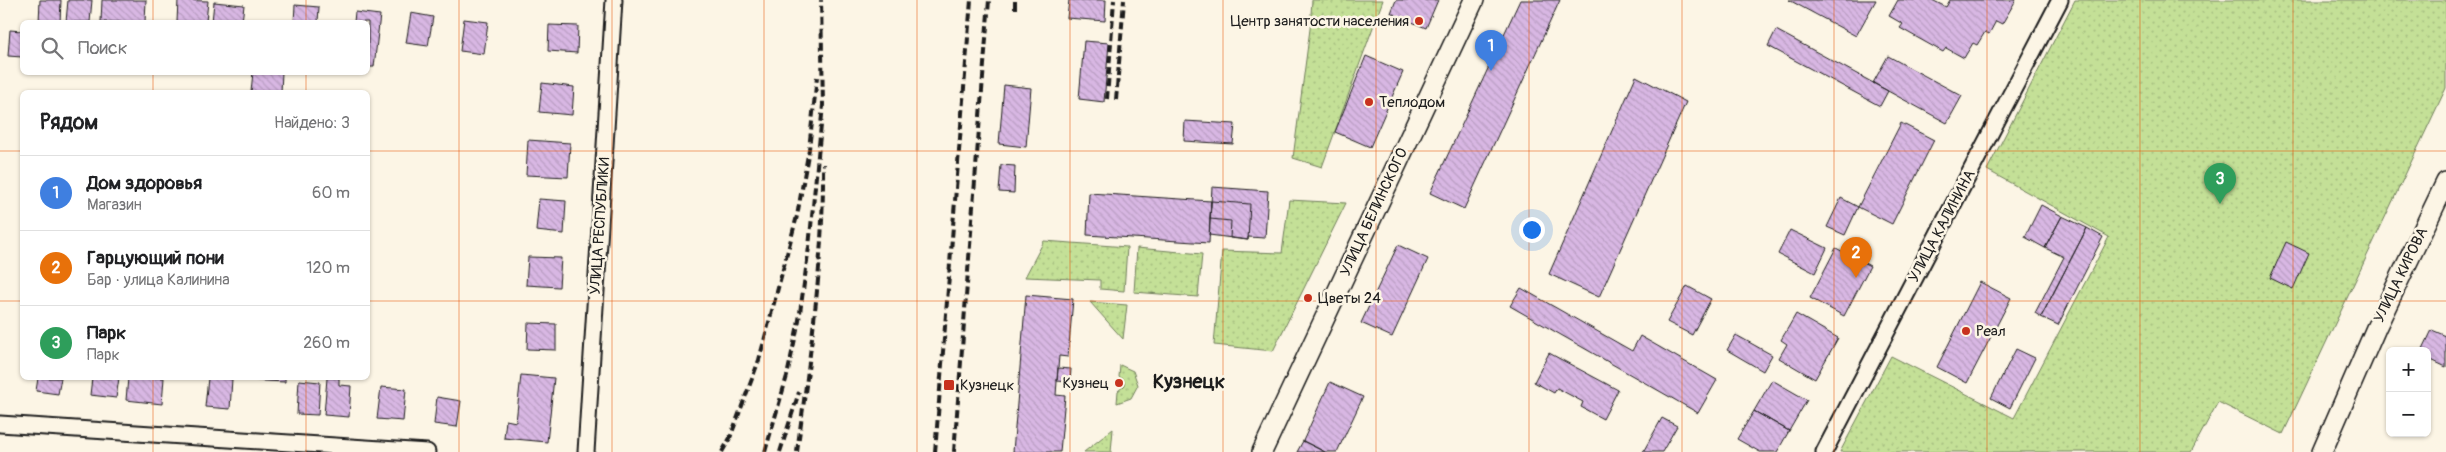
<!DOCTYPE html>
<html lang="ru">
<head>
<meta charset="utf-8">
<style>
	body { margin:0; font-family:Pangolin,sans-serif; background:#f2f2f2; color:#202124 }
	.controls { position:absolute; right:15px; bottom:15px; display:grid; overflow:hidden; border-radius:8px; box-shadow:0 1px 4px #0004 }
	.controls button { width:45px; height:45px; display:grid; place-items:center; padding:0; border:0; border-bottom:1px solid #e0e0e0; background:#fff; color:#202124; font:25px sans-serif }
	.you { position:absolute; left:1531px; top:229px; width:18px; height:18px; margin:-12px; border:4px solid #fff; border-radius:50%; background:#1a73e8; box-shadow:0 0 0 8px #1a73e833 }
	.badge { display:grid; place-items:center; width:32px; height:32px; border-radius:50%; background:#0f766e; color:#fff; font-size:16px; font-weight:700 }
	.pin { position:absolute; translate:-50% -41px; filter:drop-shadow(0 1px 2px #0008) }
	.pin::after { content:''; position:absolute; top:26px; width:18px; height:15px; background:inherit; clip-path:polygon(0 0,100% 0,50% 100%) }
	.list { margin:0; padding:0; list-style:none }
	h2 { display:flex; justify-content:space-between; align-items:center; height:65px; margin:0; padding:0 20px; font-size:21px }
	h2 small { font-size:16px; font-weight:400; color:#757577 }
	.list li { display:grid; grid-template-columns:32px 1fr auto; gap:15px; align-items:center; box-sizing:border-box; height:75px; padding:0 20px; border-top:1px solid #e0e0e0 }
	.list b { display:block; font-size:19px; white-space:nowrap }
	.list p { margin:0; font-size:16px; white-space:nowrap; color:#757577 }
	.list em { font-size:16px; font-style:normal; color:#757577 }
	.icon { flex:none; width:28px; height:28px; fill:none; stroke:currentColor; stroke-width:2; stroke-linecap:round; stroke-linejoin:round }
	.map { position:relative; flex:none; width:2446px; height:452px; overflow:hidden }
	.search { position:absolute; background:#fff; box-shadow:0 1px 4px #0004; left:20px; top:20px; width:350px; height:55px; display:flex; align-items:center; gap:12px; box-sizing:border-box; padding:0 18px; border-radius:8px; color:#757577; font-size:19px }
	.panel { position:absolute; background:#fff; box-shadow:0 1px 4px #0004; left:20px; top:90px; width:350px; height:290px; border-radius:8px }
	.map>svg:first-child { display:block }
	.grass { fill:url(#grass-dots); stroke:#707e5a }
	.building { fill:url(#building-back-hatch); stroke:#1c1c1c }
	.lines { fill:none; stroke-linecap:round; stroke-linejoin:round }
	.minor-casing { stroke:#1c1c1c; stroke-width:19 }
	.tertiary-casing { stroke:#1c1c1c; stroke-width:22 }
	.minor { stroke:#fcf5e5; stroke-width:15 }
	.tertiary { stroke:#fcf5e5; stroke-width:19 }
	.rail { stroke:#1c1c1c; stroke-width:4; stroke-dasharray:8 4; stroke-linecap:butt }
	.grid { fill:none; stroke:#e8590c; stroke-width:1; stroke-opacity:0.55 }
	.poi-dot { fill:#c8321e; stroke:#fcf5e5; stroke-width:2 }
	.labels { text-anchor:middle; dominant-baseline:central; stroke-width:5; stroke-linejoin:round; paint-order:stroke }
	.poi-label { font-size:15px; fill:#1c1c1c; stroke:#fcf5e5; text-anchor:start }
	.street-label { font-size:15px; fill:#1c1c1c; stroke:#fcf5e5 }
	.district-label { font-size:20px; font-weight:bold; fill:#1c1c1c; stroke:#fcf5e5 }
</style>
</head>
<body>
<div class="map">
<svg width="2446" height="452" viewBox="0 0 2446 452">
	<defs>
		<pattern id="grass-dots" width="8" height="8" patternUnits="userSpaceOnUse" patternTransform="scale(1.25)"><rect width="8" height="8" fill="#c4e097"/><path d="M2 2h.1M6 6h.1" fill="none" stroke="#a8c082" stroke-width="1.8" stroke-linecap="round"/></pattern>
		<pattern id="building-back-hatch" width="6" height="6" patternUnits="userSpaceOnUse" patternTransform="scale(1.25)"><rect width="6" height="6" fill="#d8b7e3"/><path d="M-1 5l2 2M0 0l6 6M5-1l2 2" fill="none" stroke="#b99dc2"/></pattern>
	</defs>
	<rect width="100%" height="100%" fill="#fcf5e5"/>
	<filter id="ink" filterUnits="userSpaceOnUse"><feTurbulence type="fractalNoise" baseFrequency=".02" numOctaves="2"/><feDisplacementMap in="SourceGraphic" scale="10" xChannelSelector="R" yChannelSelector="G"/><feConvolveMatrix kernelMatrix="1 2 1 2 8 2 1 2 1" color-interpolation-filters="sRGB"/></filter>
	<g filter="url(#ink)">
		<!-- grass -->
		<path class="grass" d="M1312,0H1383L1322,167L1293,158L1310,29Z
			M2075,0H2446V88L2283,434L2218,402L2191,452H1840L1891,356L2014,418L2109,237L1987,170Z
			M1289,200L1346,203L1273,351L1214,345L1222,251L1282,253Z
			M1044,241L1127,247L1124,291L1100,289V280L1025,277Z
			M1137,248L1202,254L1198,297L1134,292Z
			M1090,302L1127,305L1123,339Z
			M1120,365L1133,371L1138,385L1131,398L1117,403L1118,391L1125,385L1123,379L1119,377Z
			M1113,429L1111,452H1084Z"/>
		<!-- building -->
		<path class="building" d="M40,0H61L60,22H39Z
			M68,0H92L90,22H66Z
			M102,0H146L145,22H101Z
			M178,0L208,1L206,22H177Z
			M1069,0H1106L1105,21L1067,18Z
			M1396,0H1438L1426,28L1391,13Z
			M1520,0H1560L1464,209L1430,193Z
			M1789,0H1876L1856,36Z
			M1898,0H1932L1946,7L1950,0H2016L2002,24L1996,21L1989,34L1985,32L1977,45L1973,43L1964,58L1946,48L1943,52L1900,28L1903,24L1889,16Z
			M214,2L244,5L242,22H212Z
			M295,5L319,7L318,22H294Z
			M355,12L380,15L374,67H368V22H354Z
			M411,13L433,17L428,46L406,43Z
			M464,19L488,22L484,54L460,51Z
			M549,25L578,26L577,53L548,51Z
			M10,30L22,31V57L8,56Z
			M1776,30L1888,91L1880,106L1768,46Z
			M1084,41L1109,43L1104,102L1079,99Z
			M1366,56L1403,72L1370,147L1335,132Z
			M1888,56L1962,96L1947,123L1873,83Z
			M253,72H282L281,92H251Z
			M1636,76L1686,102L1599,297L1549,274Z
			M542,83L574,87L572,115L539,112Z
			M1004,85L1031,88L1026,147L999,144Z
			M1185,121L1235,124L1233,144L1184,141Z
			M1901,123L1934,140L1892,224L1858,207Z
			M528,140L570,143L568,177L526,175Z
			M1001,165L1015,166L1014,193L999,192Z
			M1212,187L1268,191L1265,238L1248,237V240L1209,235Z
			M1089,193L1211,201L1209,243L1087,235Z
			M1841,198L1858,207L1845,235L1827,227Z
			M539,199L566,201L564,234L536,231Z
			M1211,201L1250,204L1248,240L1230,238L1231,221L1210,219Z
			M2041,205L2062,216L2045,248L2025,237Z
			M2062,216L2087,228L2041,317L2035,313L2064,257L2045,248Z
			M2087,228L2103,237L2058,325L2041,317Z
			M1790,230L1827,248L1815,273L1778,254Z
			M2286,242L2309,253L2293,289L2270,278Z
			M1398,245L1428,259L1392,337L1361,323Z
			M1836,248L1870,266L1844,316L1810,298Z
			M528,257L561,258L559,287L526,285Z
			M1980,282L2011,298L1967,383L1937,367Z
			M1687,286L1711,299L1692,335L1667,322Z
			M1521,288L1632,351L1640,336L1717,380L1698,413L1510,306Z
			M1026,295L1073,299L1068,357L1059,356L1058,368L1056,395L1065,396L1060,452H1013Z
			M1796,314L1838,338L1815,379L1779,358L1787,344L1781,340Z
			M528,323L556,324V350L527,349Z
			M2432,330L2446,336V367L2427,358V351H2422Z
			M1736,335L1772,355L1763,371L1727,350Z
			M2016,349L2035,358L2010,408L1991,398Z
			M1549,353L1618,390L1603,419L1581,407L1583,402L1557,388L1554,393L1534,382Z
			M1058,368L1071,369L1070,382L1057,381Z
			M521,375L554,378L547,442L504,438L506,420L516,422Z
			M38,378H61L58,394L36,391Z
			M92,378H119L116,398L90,395Z
			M128,378H164L162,404L126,400Z
			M208,378L232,379L230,409L205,407Z
			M245,378H285V382L245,380Z
			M327,378H339V385L351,386L349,417L324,415Z
			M299,380L320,382L318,415L297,414Z
			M1772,380L1807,400L1789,431L1754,411Z
			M1330,382L1363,397L1337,452H1325L1303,441Z
			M381,387L406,389L403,421L377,419Z
			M437,397L461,401L457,427L434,424Z
			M1754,411L1789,431L1777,452H1760L1737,439Z
			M1662,418L1677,426L1662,452H1643Z
			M1303,441L1325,452H1297Z"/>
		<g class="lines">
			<defs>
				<path id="minor" d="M0,424L427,452
					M586,452L614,0
					M1824,452L2060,0"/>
				<path id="tertiary" d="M1262,452L1474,0
					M2322,452L2376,328L2446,182"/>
			</defs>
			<!-- minor casing -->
			<use href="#minor" class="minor-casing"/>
			<!-- tertiary casing -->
			<use href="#tertiary" class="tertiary-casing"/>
			<!-- minor -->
			<use href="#minor" class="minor"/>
			<!-- tertiary -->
			<use href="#tertiary" class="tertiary"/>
			<!-- rail -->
			<path class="rail" d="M1015,9V0
				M1107,99L1114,0
				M1116,100L1124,0
				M722,452L730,438L759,360L797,216L809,149L817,77
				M765,452L787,376L799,320L809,247L823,105L821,0
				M780,452L799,392
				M797,452C810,356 824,261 823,164
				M935,452L971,0
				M954,452L989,0"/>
		</g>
	</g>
	<!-- grid -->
	<path class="grid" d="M153,0V22M306,0V22M459,0V452M612,0V452M764,0V452M917,0V452M1070,0V452M1223,0V452M1376,0V452M1529,0V452M1682,0V452M1834,0V452M1987,0V452M2140,0V452M2293,0V452M153,72V92M306,72V92M0,151H22M368,151H2446M0,301H22M368,301H2446M153,378V452M306,378V452"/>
	<!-- markers -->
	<g class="poi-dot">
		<circle cx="1419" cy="21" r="5"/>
		<circle cx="1369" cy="102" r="5"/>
		<circle cx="1308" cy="298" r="5"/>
		<circle cx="1966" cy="331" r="5"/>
		<circle cx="1119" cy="383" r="5"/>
		<rect x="943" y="379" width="12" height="12" rx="2.5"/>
	</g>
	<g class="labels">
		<!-- poi labels -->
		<g class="poi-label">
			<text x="1409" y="21" text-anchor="end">Центр занятости населения</text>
			<text x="1379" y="102">Теплодом</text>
			<text x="1318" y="298">Цветы 24</text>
			<text x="1976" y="331">Реал</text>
			<text x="1109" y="383" text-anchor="end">Кузнец</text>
			<text x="960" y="385">Кузнецк</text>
		</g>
		<!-- street labels -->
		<g class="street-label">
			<text transform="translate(1374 212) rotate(-65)">УЛИЦА БЕЛИНСКОГО</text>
			<text transform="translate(600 226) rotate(-86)">УЛИЦА РЕСПУБЛИКИ</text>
			<text transform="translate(1942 226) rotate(-62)">УЛИЦА КАЛИНИНА</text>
			<text transform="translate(2401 275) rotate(-64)">УЛИЦА КИРОВА</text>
		</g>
		<!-- district labels -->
		<g class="district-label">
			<text x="1189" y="381">Кузнецк</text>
		</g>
	</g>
</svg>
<div class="controls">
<button>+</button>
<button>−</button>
</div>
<div class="you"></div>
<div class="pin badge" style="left:1491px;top:71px;background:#3f7fe0">1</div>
<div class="pin badge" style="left:1856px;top:278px;background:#e8710a">2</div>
<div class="pin badge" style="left:2220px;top:204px;background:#2e9e5b">3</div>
<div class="search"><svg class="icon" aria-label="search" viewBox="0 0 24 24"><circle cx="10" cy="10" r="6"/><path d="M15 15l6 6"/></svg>Поиск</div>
<section class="panel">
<h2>Рядом<small>Найдено: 3</small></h2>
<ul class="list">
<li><span class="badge" style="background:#3f7fe0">1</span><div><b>Дом здоровья</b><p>Магазин</p></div><em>60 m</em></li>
<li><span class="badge" style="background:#e8710a">2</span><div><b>Гарцующий пони</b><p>Бар · улица Калинина</p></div><em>120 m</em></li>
<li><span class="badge" style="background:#2e9e5b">3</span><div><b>Парк</b><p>Парк</p></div><em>260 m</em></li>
</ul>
</section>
</div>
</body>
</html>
